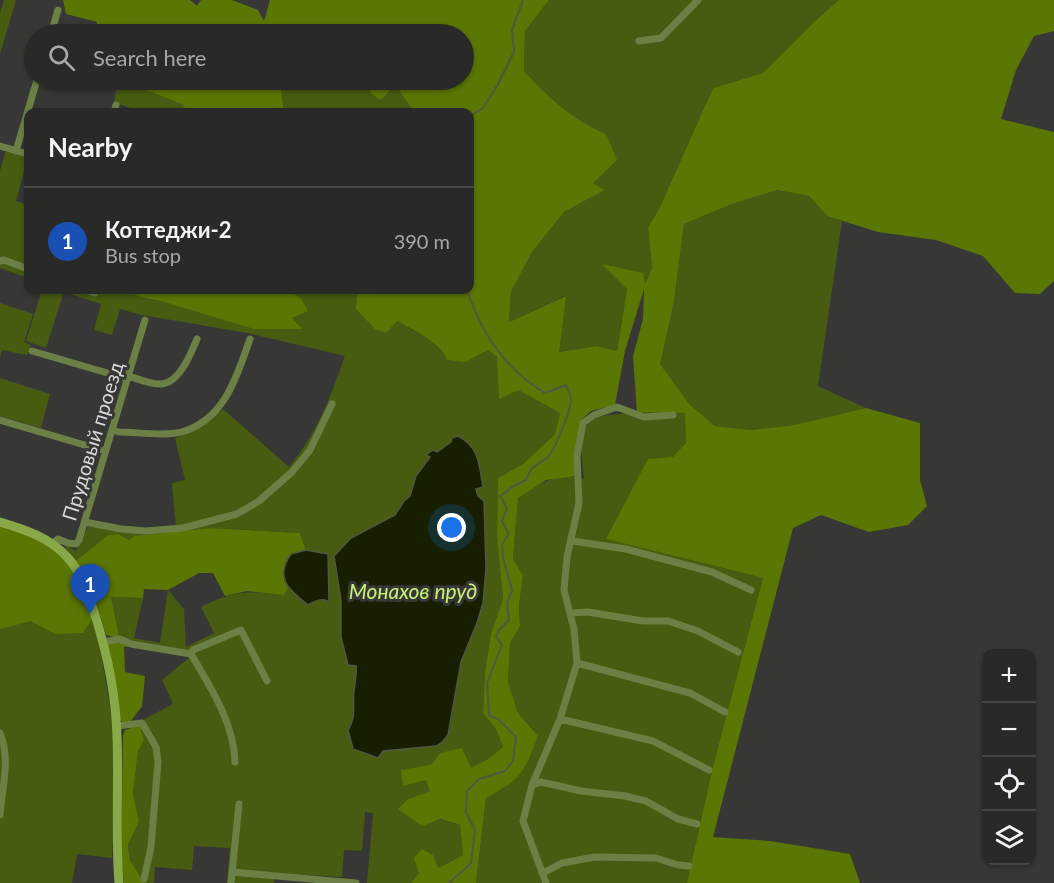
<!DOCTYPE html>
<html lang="en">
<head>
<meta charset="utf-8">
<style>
	body { margin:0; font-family:Lato,sans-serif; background:#353634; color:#f1f3f6 }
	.controls { position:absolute; right:18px; bottom:18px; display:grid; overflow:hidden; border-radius:12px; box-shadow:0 2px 4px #0004 }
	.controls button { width:54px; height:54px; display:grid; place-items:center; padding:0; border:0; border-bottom:2px solid #454645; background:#292a28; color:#f1f3f6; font:30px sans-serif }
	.you { position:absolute; left:452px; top:528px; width:21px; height:21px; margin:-15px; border:4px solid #fff; border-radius:50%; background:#1a73e8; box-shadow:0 0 0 9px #1a73e833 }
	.badge { display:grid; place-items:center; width:39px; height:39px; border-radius:50%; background:#8abfa5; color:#fff; font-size:20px; font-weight:700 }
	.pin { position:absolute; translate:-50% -50px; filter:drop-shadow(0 2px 3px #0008) }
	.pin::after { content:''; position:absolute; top:32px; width:21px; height:18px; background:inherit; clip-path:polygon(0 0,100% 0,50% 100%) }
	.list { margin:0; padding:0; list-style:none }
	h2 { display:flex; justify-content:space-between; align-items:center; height:78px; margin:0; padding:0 24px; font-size:26px }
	h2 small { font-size:20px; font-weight:400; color:#a5a7a8 }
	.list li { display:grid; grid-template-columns:39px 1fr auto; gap:18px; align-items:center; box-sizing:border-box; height:108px; padding:0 24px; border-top:2px solid #454645 }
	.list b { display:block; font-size:22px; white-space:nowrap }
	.list p { margin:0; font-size:20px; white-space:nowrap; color:#a5a7a8 }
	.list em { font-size:20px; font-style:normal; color:#a5a7a8 }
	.icon { flex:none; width:33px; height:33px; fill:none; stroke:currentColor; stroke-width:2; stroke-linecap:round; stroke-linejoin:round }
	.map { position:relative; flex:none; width:1054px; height:883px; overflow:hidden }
	.search { position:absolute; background:#292a28; box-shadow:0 2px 4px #0004; left:24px; top:24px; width:450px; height:66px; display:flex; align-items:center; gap:15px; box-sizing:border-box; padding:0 21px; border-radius:33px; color:#a5a7a8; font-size:22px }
	.panel { position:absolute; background:#292a28; box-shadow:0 2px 4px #0004; left:24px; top:108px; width:450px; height:186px; border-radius:12px }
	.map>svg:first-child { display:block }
	.green { fill:#475c10 }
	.forest { fill:#5a7603 }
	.water { fill:#161f02; stroke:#505742; stroke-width:1.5 }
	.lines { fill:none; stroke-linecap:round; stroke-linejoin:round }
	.stream { stroke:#505742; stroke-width:2 }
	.street { stroke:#6c8046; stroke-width:7 }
	.secondary { stroke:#89a848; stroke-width:9 }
	.labels { text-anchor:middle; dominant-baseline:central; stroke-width:6; stroke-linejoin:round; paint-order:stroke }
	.street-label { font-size:20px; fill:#d8d9d7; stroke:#373836 }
	.water-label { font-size:21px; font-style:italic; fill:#c9f275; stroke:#373836 }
</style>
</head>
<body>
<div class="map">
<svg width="1054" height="883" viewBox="0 0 1054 883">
	<rect width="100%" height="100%" fill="#373836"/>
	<!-- green -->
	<path class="green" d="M4,0H16L0,54V13Z
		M549,0H839L817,19L763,73L713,88L659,209L648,227L652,268L644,286L627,289L617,351L597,346L558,352L565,296L509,322L511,292L532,252L564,212L605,190L593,183L606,134C573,120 548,97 524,71L525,31Z
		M280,80H368L371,94L398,89L414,112H284Z
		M118,82L129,83L185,105L182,112H141L114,102Z
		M6,150L28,157L16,201L28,205V278L0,268V171Z
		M777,190L809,196L827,216L842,221L818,386L866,408L794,425L751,430L715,426L688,404L659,364L674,301L684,224L732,204Z
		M42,290H121L144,298L302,328L292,318L279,291L275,290H357L356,309L397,321L433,342L446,356L466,362L488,350L497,357L518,390L560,413L555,434L523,464L498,478L497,537L503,599L491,633L485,672L483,713L496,729L503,747L488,759L470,769L440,753C430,766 425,776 430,791L408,799L399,809L460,825L463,855L438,868L419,873L411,883H367L373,813L365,812L362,851L344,850L342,877L275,873L274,883H227L230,848L194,846L192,870L155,867L154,883H144L130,860L128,844L139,821L133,794L138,751L144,740L140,725L141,721L173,704L162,680L190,657L118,638V631L111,597L143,598L134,638L160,643L168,590L184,609L186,647L214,633L201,607C237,590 245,591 284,595L288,588L308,605C314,601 322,597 329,601L328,554L306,550L300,533L211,528L129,540L118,534L108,535L76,561L65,547L67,546L76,551L88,527L94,523L147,528L176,526L172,483L185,480L175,438C193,432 208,422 223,409L289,467C318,432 330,398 345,356L248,333L142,315L120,309L112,335L94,330L101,304L64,292L46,348L26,341Z
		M0,303L33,314L24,342L31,345L27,355L2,350L0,357Z
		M0,378L50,394L41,428L0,416Z
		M637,412L686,413V444L607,539L763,578L713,766L687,883H476L486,798L505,788L538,736L518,713L508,682L510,643L520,626L519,606L523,575L513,559L518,497C540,483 557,471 584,479C583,461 575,423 598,417C610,414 624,414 637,412Z
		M0,525L75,575L98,637L114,728L112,858L77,854L72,883H0Z"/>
	<!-- forest -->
	<path class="forest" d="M63,0H190L197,6L201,0H232L258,10L264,21L270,0H549L525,31L524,71C548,97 573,120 606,134L617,160L593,183L605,190L564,212L532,252L511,292L509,322L566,296L559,352L597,346L617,351L627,289L602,264L643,273L645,284L652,268L648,227L659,209L713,88L763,73L817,19L839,0H1054V31L1034,36L1016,70L1001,119L1054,132V281L1040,294L1015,293L983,256L936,240L878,232L827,216L809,196L777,190L732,204L684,224L674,301L660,364L689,404L715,426L751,430L794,425L866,408L920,423V480L927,506L908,525L869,532L821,515L793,528L713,837L770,841L850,854L860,883H687L713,766L763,578L606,539L648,459L673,457L686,443L685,413L637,412L633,356L643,319L644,289L625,351L615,405L591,411L581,420L576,476L546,480L518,498L513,559L523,575L519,606L520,626L510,643L508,682L518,713L538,736C525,771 520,781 486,798L476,883H411L419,873L414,858L422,849L433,855L438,868L463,855L460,825L440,819L422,826L398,809L408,799L430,791L426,780L403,786L401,770L431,765L440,753L462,748L471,768L488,759L503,747L496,729L483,713L485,672L491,633L503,599L497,537L498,478L523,464L555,434L560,413L518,390L499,399L497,357L488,350L466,362L447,360C443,344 411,329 397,321L386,333L375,329L356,309L357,290H470V112H414L398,89H391L381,100L371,94L368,80H464V34H95L97,22L66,14Z
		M110,80H280L284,112H182L184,105L129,83Z
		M121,290H287L301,298L308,311L292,318L303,329H254L161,301L144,298Z
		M0,525C60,547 71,556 93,617L83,633L55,634L31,621L0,629Z
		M211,528L300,533L306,550L291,554L284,581L288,588L284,595L247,591L225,596L213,573H199L168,590L144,589L143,598L111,597L118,631V638L106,635L92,589L76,561L108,535L118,534L129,540L135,536Z
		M121,642L132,646L124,647L125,672L145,676L142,706L131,721L125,723L120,720L107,646L109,643Z
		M140,725L144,740L138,751L133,794L139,821L128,845L130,860L144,883H124L121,857L123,736L125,730Z"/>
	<!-- water -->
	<path class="water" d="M458,436C480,447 479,466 483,487L476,489L478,496L484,501L486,568L483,603L477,623L461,662L448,735L442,742L436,746L383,751L378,758L353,749L348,730C357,716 352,705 354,691C355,682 357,675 356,666L348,665L341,637V600L334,556L351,538L395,515L404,501L410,496L416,476L430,457L426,455L433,450L437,452L451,442L452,438Z
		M306,550L328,554L329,602C322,597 315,601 308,605C289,590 274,578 291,554Z"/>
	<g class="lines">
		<!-- stream -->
		<path class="stream" d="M470,116L483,108L497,86L514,52L512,30L523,0
			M449,883L471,863L475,830L466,812L467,791L479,779L505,771L513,761L516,737L498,719L489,715L487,683L502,645L496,637L500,629L509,620L507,603L512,590L503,558L502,544L509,534L502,521L507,509L500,496L512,487L526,480C533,462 535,468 548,457C554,451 573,406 571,398C571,394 567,389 566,385L545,393C506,370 481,332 467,290"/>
		<!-- street -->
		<path class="street" d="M51,34L58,10
			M639,41L661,38L698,0
			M114,112L116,105
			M0,146L28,154
			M16,151L37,80
			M0,261L4,260L28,269
			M86,290L95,293
			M32,351L128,379
			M129,376C138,379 152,385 162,384C180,382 191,353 197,339
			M0,420L105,451
			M112,430L119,432C137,432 167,437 185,431C226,417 237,375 250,339
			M85,522L121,529L146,531L183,528L237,514L259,501L292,472L310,450L332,404
			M572,541L626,549L712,572L751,590
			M52,544L58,539L68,543L76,544L79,540L145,320
			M571,613L588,612L643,621H668L698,631L738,652
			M103,642L120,639L131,644L191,654
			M191,654C210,687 234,722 235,762
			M191,654L193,650L241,630L267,681
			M577,663L690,693L725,712
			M560,719L653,741L709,770
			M117,726L142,723L156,747L158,762L151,847L144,879
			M0,733C11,759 2,788 0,815
			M532,785L541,782L581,791L625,796L646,801L678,819L697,824
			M232,872L356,883
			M543,873L562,863L595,857L656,858L678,865L689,866
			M231,883L239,804
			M546,883L523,821L532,785L560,719L577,663L574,629L564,590L567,557L579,503L577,456L583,423L594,415L617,407L644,417L673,415"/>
		<!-- secondary -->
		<path class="secondary" d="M0,522C24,529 51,538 68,558C82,574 89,595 95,615C107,653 116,697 117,737C119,785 115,834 119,883"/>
	</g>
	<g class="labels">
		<!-- street labels -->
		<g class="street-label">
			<text transform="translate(92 441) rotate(-73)">Прудовый проезд</text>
		</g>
		<!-- water labels -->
		<g class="water-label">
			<text x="413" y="590">Монахов пруд</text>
		</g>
	</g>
</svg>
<div class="controls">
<button>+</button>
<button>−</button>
<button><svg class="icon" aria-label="locate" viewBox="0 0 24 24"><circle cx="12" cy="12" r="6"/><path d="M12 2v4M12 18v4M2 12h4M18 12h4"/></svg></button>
<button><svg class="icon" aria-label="layers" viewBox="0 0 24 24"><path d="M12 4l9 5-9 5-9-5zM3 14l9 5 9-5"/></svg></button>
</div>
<div class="you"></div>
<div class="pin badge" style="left:90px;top:614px;background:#1a4fb4">1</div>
<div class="search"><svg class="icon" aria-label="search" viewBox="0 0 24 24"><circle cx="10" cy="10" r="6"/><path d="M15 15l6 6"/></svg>Search here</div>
<section class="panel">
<h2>Nearby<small></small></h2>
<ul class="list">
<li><span class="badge" style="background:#1a4fb4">1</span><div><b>Коттеджи-2</b><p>Bus stop</p></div><em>390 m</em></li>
</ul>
</section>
</div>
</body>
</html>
